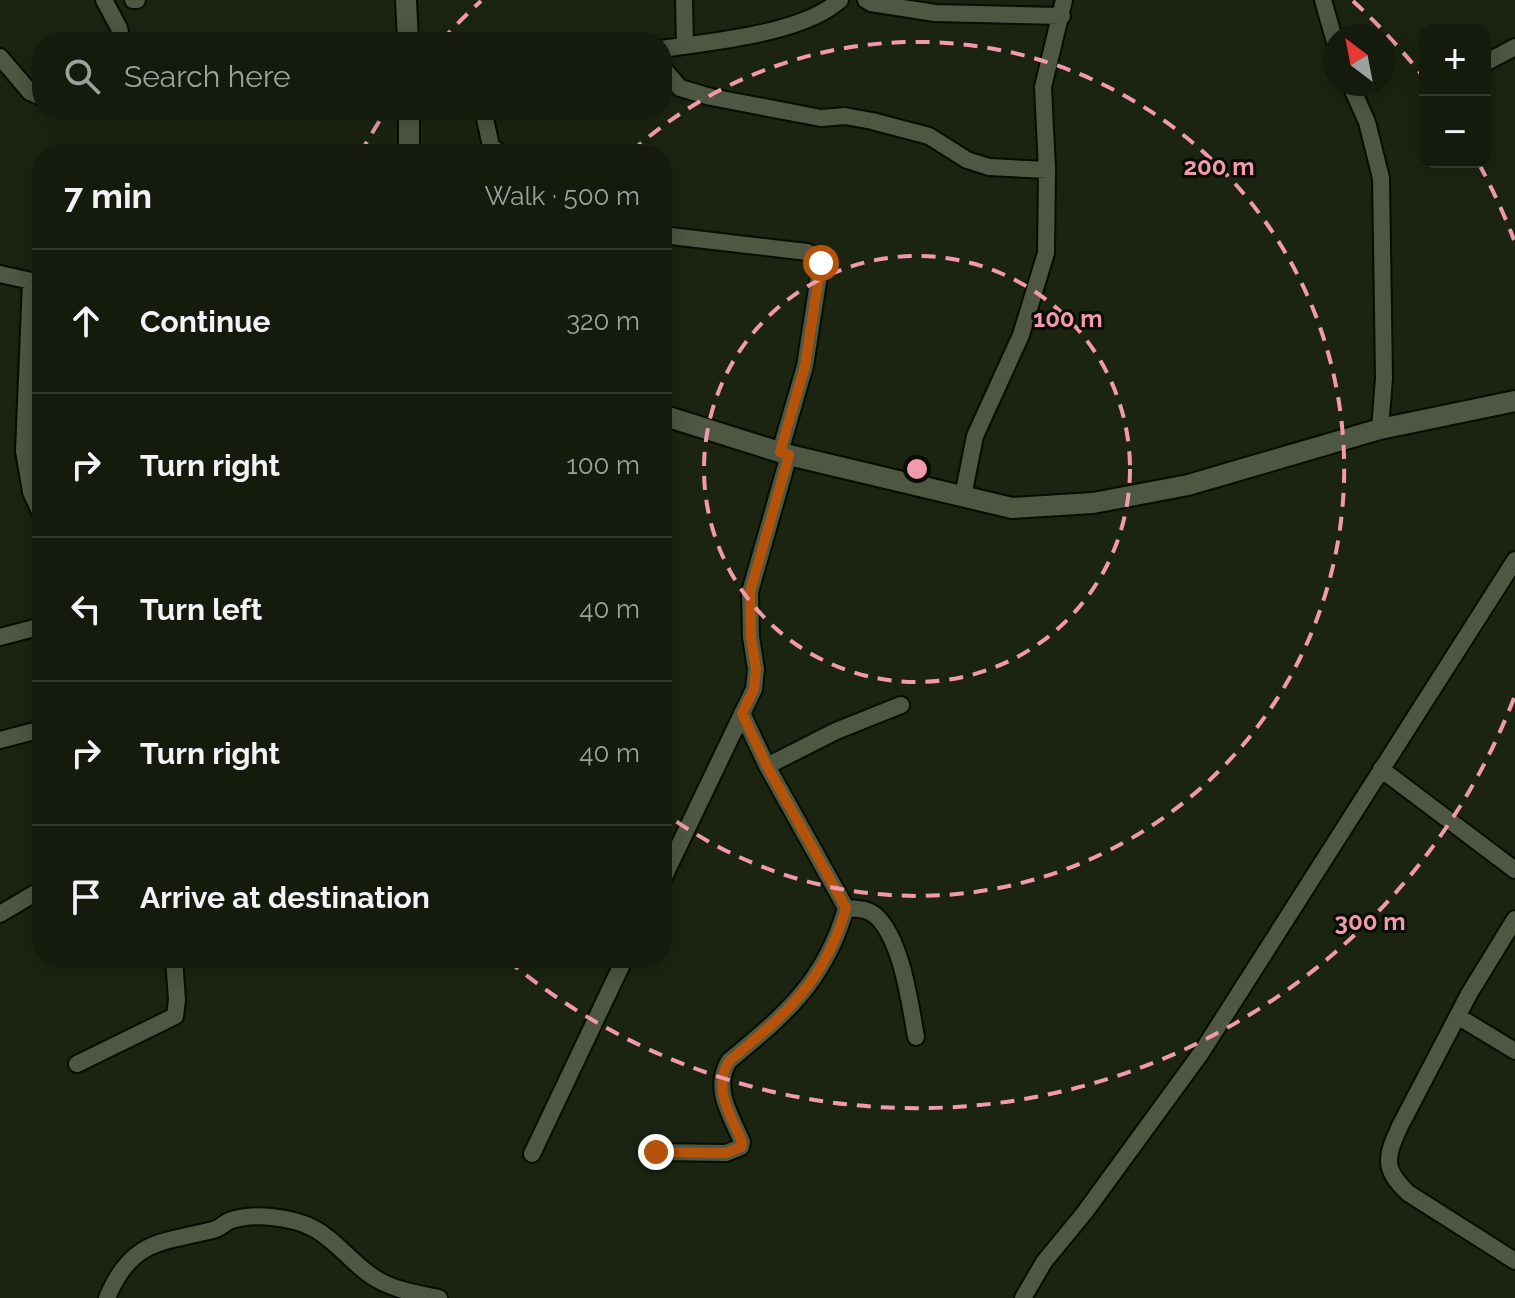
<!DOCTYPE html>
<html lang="en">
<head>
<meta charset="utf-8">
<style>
	body { margin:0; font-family:Raleway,sans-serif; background:#1d2416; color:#f1f3f6 }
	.controls { position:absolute; right:24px; top:24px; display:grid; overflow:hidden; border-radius:16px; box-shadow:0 4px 20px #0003 }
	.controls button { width:72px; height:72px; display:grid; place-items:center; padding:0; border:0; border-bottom:2px solid #33392e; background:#141b0d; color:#f1f3f6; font:40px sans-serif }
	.compass { position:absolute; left:1323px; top:24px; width:72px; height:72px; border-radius:50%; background:#141b0d; box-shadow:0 4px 20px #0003; rotate:328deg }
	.stop { position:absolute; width:24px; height:24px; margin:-18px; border:6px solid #b45309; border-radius:50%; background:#fff }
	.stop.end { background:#b45309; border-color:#fff; box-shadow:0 2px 8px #0008 }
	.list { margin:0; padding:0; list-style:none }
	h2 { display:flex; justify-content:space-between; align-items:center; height:104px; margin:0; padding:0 32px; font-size:34px }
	h2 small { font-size:26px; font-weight:400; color:#9da19d }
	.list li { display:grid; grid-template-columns:52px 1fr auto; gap:24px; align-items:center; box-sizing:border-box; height:144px; padding:0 32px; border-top:2px solid #33392e }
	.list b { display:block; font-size:30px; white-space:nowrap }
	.list em { font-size:26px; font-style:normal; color:#9da19d }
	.icon { flex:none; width:44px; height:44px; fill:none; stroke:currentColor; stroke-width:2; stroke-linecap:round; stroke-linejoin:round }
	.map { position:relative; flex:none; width:1515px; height:1298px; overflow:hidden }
	.search { position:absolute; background:#141b0d; box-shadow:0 4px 20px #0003; left:32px; top:32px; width:640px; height:88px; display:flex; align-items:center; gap:20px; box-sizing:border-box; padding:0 28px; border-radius:32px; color:#9da19d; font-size:30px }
	.panel { position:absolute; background:#141b0d; box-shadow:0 4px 20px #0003; left:32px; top:144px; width:640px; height:824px; border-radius:32px }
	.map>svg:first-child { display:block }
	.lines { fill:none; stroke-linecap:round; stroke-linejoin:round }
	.minor-casing { stroke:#060d01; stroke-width:20 }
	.tertiary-casing { stroke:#060d01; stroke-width:24 }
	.minor { stroke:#4d5742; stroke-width:16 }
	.tertiary { stroke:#4d5742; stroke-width:20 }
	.route { stroke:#b45309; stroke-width:10 }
	.ring { fill:none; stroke:#f29aac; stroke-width:4; stroke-dasharray:14 10 }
	.centre { fill:#f29aac; stroke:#080c05; stroke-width:4 }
	.ring-label { font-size:24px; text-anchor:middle; font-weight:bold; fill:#f29aac; stroke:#080c05; stroke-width:6; stroke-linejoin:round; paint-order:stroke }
</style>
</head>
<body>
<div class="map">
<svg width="1515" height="1298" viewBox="0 0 1515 1298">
	<rect width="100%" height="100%" fill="#1b2411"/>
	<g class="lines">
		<defs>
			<path id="minor" d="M104,0L119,28L122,42
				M133,0H137
				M684,0L685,45
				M866,0L871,3L935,13L1062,16
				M1323,0L1335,42
				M662,49C713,41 802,34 840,0
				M0,57L30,92L42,97
				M1485,63L1515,47
				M662,67L680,88L711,97L821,118L845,116L872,121L929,136L967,160L989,167L1047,170
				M1350,84L1367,122L1381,178L1384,378L1380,429
				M483,110L491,146L501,154
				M662,235L807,252L816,256L821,263L805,366L780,452
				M0,274L31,281L42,279
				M31,281L24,451L31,492L42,516
				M963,496L975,436L1021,335L1046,253L1047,170L1043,87L1064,0
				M0,637L42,626
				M0,740L42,729
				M767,766L836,731L901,705
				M1381,769L1515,870
				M662,881L754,689L756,669L751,637L750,592L789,455
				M846,908C857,909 867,908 876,916C902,940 910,1004 916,1037
				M0,914L42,889
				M1515,919L1469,994L1400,1126C1386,1157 1382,1168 1408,1193L1515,1261
				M1459,1017L1515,1051
				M77,1064L175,1016L177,1000L174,958
				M656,1152L726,1153L741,1147L742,1142C731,1115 712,1089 729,1061C786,1014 825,981 846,908L767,766L742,713
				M532,1154L625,958
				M107,1298C131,1240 160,1243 213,1230C219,1229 223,1224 229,1221C253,1212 291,1217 313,1228C338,1241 355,1268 380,1281C399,1291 419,1294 439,1298
				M1023,1298L1044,1262L1085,1212L1201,1053L1515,560"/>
			<path id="tertiary" d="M406,0L408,42
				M409,154V110
				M662,415L789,455L1012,508L1093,503L1188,485L1380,429L1515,401"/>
		</defs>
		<!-- minor casing -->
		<use href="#minor" class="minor-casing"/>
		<!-- tertiary casing -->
		<use href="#tertiary" class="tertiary-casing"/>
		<!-- minor -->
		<use href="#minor" class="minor"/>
		<!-- tertiary -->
		<use href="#tertiary" class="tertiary"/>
	</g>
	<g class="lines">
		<!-- route -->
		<path class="route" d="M656,1152L726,1153L741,1147L742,1142C731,1115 712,1089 729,1061C786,1014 825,981 846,908L767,766L742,713L754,689L756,669L751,637L750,592L789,455L780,452L805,366L821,263"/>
	</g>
	<!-- distance rings -->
	<g class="ring">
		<circle cx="917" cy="469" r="213"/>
		<path d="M631 152A427 427 0 1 1 663 812"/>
		<path d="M1514 698A640 640 0 0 1 506 959M360 154A640 640 0 0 1 386 111M441 41A640 640 0 0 1 481 1M1353 1A640 640 0 0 1 1425 79M1479 164A640 640 0 0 1 1514 240"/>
	</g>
	<circle cx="917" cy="469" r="12" class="centre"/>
	<g class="ring-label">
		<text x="1219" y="175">200 m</text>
		<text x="1068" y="327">100 m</text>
		<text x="1370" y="930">300 m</text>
	</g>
</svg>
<div class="controls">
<button>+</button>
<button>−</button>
</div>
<svg class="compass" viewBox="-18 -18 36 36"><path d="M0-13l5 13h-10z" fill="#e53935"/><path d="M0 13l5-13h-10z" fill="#9da19d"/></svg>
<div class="stop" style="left:821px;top:263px"></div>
<div class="stop end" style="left:656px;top:1152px"></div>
<div class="search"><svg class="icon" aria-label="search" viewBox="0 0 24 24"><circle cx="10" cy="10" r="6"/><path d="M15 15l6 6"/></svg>Search here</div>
<section class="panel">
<h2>7 min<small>Walk · 500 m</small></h2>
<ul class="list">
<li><svg class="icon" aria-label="ahead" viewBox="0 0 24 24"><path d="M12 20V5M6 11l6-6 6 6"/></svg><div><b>Continue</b></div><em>320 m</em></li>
<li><svg class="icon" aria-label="right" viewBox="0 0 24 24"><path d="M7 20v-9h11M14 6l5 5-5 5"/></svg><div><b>Turn right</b></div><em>100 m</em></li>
<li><svg class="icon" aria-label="left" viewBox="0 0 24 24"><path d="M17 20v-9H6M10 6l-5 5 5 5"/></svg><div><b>Turn left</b></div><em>40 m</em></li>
<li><svg class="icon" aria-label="right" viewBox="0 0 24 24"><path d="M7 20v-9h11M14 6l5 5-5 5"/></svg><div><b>Turn right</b></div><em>40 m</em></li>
<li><svg class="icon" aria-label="arrive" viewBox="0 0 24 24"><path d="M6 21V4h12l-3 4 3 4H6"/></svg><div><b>Arrive at destination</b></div></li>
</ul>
</section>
</div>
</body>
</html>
